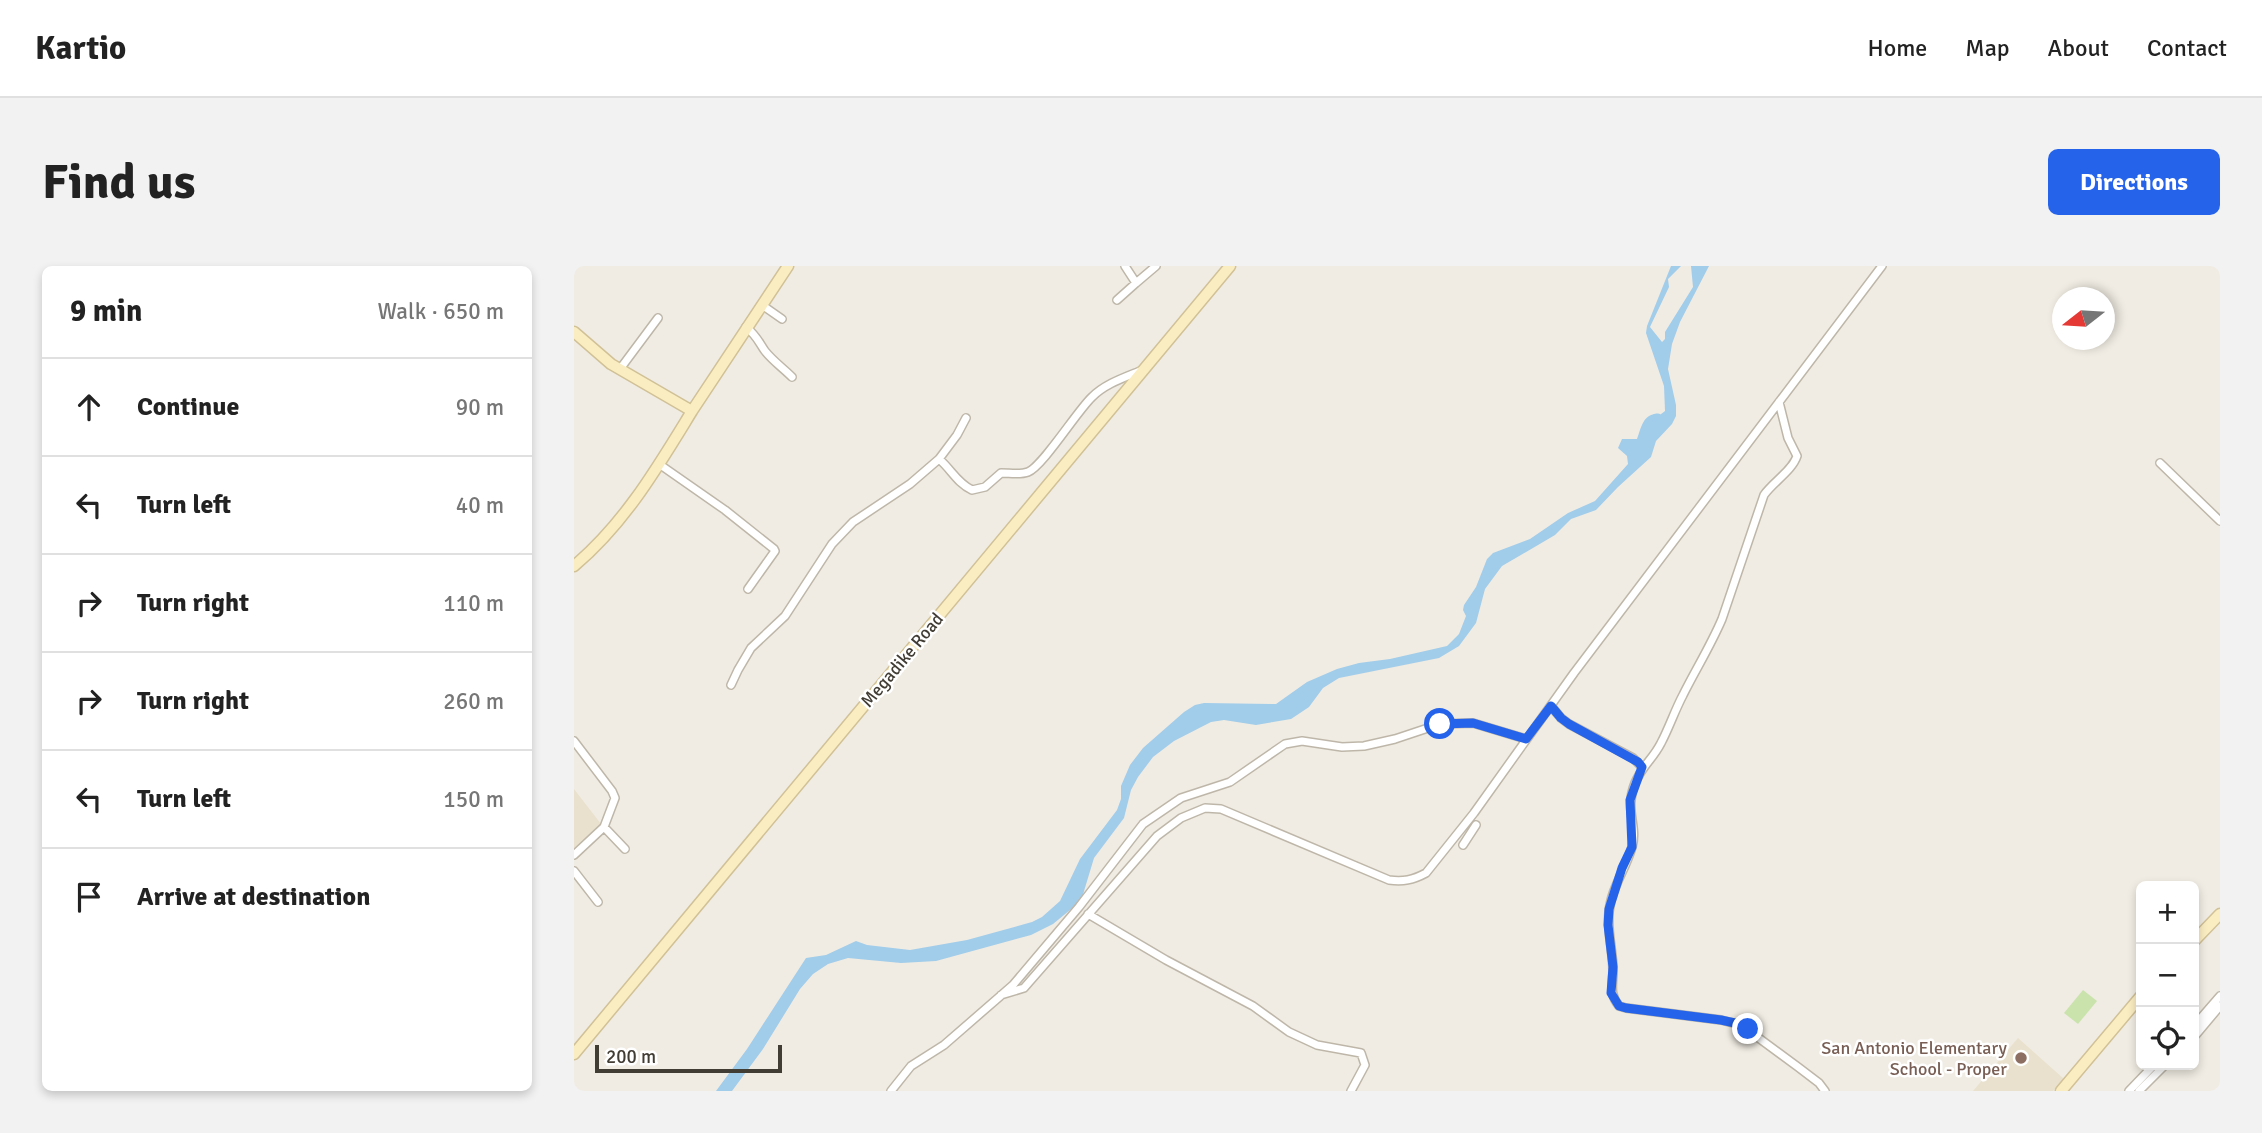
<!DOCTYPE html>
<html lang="en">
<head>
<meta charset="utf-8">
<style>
	body { margin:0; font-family:Signika,sans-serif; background:#f2f2f2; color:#222 }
	.controls { position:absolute; right:21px; bottom:21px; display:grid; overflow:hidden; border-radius:10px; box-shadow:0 4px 10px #0003 }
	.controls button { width:63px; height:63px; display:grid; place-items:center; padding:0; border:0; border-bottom:2px solid #e0e0e0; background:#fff; color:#222; font:35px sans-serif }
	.compass { position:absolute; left:1478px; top:21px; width:63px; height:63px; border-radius:50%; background:#fff; box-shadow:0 4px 10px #0003; rotate:253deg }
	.scale { position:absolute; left:21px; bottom:18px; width:187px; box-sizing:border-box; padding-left:7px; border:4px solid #413c34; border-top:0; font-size:19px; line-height:24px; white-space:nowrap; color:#413c34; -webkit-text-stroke:5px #fff; paint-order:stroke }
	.stop { position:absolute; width:21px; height:21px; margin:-16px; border:5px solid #2563eb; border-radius:50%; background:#fff }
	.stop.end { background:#2563eb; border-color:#fff; box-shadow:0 2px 7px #0008 }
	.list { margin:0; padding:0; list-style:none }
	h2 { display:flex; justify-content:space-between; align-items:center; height:91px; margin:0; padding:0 28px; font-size:30px }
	h2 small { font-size:23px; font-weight:400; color:#767676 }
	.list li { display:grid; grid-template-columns:46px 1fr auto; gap:21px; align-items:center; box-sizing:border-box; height:98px; padding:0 28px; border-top:2px solid #e0e0e0 }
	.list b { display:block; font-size:26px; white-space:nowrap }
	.list em { font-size:23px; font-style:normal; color:#767676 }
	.icon { flex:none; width:38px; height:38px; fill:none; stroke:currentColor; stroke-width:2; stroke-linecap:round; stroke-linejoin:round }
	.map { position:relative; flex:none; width:1646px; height:825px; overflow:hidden; border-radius:10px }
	header { display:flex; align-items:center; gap:42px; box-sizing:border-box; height:98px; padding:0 35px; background:#fff; border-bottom:2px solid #e0e0e0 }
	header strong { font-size:33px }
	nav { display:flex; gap:38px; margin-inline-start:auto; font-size:24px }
	.intro { display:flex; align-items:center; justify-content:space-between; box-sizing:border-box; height:168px; padding:0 42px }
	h1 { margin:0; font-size:49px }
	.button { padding:18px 32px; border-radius:10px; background:#2563eb; color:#fff; font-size:24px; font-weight:700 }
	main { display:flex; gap:42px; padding:0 42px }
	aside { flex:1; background:#fff; border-radius:10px; box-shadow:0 4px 10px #0003 }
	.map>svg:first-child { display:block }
	.education { fill:#e9e1cd }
	.green { fill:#cae3ad }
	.water { fill:#a1ccea }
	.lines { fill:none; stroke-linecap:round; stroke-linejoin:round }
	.stream { stroke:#a1ccea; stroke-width:2 }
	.street-casing { stroke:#beb7a9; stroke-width:10 }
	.secondary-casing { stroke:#d1c197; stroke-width:13 }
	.street { stroke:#fff; stroke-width:7 }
	.secondary { stroke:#fbedc2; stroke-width:10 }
	.route { stroke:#2563eb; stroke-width:9 }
	.education-dot { fill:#8d6e63; stroke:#fff; stroke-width:2.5 }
	.labels { text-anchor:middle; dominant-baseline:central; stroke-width:5; stroke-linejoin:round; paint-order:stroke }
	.street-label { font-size:18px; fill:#413c34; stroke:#fff }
	.education-label { font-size:18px; fill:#785e54; stroke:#fff; text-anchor:end }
</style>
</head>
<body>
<header>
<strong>Kartio</strong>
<nav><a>Home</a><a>Map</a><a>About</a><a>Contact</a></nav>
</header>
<div class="intro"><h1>Find us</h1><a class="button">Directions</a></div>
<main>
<aside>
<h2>9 min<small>Walk · 650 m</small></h2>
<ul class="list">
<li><svg class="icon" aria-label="ahead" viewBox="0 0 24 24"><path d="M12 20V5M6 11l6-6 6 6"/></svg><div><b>Continue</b></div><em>90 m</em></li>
<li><svg class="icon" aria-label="left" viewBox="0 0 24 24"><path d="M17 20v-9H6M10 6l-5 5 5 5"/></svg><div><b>Turn left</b></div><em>40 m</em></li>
<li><svg class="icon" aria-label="right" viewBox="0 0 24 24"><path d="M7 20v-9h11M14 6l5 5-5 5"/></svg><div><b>Turn right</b></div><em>110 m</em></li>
<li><svg class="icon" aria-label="right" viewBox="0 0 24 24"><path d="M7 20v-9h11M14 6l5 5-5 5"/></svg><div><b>Turn right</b></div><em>260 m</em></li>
<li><svg class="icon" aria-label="left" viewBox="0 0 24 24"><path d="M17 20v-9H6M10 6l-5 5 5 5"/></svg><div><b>Turn left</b></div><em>150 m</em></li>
<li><svg class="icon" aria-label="arrive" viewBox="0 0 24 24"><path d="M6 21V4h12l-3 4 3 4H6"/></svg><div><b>Arrive at destination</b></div></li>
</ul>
</aside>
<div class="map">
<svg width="1646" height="825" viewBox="0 0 1646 825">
	<rect width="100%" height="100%" fill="#f0ece3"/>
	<!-- education -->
	<path class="education" d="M0,523L27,558L0,584Z
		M1444,772L1490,813L1479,825H1399Z"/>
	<!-- green -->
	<path class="green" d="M1509,724L1523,735L1504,758L1490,747Z"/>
	<!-- water -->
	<path class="water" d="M1097,0H1107L1094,13L1095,21L1076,61L1088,76L1091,73V66L1119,21L1117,0H1135L1106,56L1098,78L1094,103L1102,139V150L1098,158L1082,175L1077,191L1044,221L1022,244L997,253L981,269L928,300L911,323L902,357L885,380L865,392L765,412L749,422L735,441L717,453L682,459L650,454L637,456L600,475L579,491L564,511L557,524L550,552L520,592L507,635L479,658L457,669L362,695L327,697L274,692L254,698L239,708L226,723L189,783L158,825H142L173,783L232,692L252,689L282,675L293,679L336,684L393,674L458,656L468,651L486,635L506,593L543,544L547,533V520L556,499L569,482L610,446L621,439L630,437L702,438L733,416L763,403L785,397L816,393L873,380L885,368L892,350L889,344L890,339L902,321L913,293L919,287L956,273L994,247L1021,235L1054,198L1053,190L1044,182L1048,173H1063C1067,163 1068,151 1080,148C1091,146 1082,152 1091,145L1090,120L1072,67L1073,60Z"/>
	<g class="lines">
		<!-- stream -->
		<path class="stream" d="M1571,814L1579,806"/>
		<defs>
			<path id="street" d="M551,0L562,17L582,0
				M543,34L562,17
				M188,39L208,53
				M172,61C183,70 184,75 191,85C199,95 209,102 218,111
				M46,103L84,52
				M1205,136L1214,172L1223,190C1218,205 1199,216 1190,229L1148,353C1137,379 1122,403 1109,429C1101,444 1095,462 1087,477C1079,493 1068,500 1061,517C1050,544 1064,559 1058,581C1052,603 1037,622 1035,646C1033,666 1039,685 1039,705C1039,718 1035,728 1045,740L1052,742L1147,754L1167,759L1224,801L1245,817L1251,825
				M365,193C377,203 383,217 398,224L411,221L427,207C436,207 446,209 454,206C469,200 503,145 518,131C531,118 549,112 566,105
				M1586,197L1646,255
				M85,198L151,244L200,283L201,285L174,323
				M157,419L164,404L177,382L211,350L258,278L279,256L336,218L365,193L383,169L392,152
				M977,440L987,452L995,458L1059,492L1068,501
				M0,475L38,525L41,532L30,561L0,589
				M30,561L51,583
				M889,579L902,559
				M0,605L24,636
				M514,648L592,694L679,740L715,766L743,779L787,787L791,799L777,825
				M427,729L450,722L583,570L607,552L631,542L647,543L815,614C829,616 839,614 852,607L900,547L1000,407L1308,0
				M1620,760L1646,730
				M1620,771L1646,740
				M317,825L337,800L370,779L439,719L505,641L569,558L607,532L656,516L711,478L728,475L768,481L790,480L821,473L866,458L899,457L952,473
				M1555,825L1580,799
				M1565,825L1591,799"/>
			<path id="secondary" d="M0,66L37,98L118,145C83,202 51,257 0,300
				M118,145L214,0
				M1620,675L1646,648
				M0,788L656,0
				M1487,825L1567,730"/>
		</defs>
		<!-- street casing -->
		<use href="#street" class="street-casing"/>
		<!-- secondary casing -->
		<use href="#secondary" class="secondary-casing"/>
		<!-- street -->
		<use href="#street" class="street"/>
		<!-- secondary -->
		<use href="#secondary" class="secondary"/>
	</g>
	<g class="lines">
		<!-- route -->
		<path class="route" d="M866,458L899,457L952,473L977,440L987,452L995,458L1064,496L1068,501L1056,534L1058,581L1048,602L1035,643L1034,659L1039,701L1037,727L1045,740L1052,742L1147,754L1161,757L1174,763"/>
	</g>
	<!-- markers -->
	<circle class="education-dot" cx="1447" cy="792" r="7"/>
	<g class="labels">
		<!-- street labels -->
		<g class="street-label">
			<text transform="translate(328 394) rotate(-50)">Megadike Road</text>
		</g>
		<!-- education labels -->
		<g class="education-label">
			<text x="1433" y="782">San Antonio Elementary<tspan x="1433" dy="21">School - Proper</tspan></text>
		</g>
	</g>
</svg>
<div class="controls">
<button>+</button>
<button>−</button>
<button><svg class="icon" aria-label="locate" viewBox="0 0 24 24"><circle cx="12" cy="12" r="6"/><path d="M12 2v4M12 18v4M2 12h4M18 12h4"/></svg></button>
</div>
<svg class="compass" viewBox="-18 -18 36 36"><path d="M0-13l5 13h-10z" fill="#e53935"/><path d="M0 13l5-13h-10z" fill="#767676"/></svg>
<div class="scale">200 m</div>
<div class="stop" style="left:866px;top:458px"></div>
<div class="stop end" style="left:1174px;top:763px"></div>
</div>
</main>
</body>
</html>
